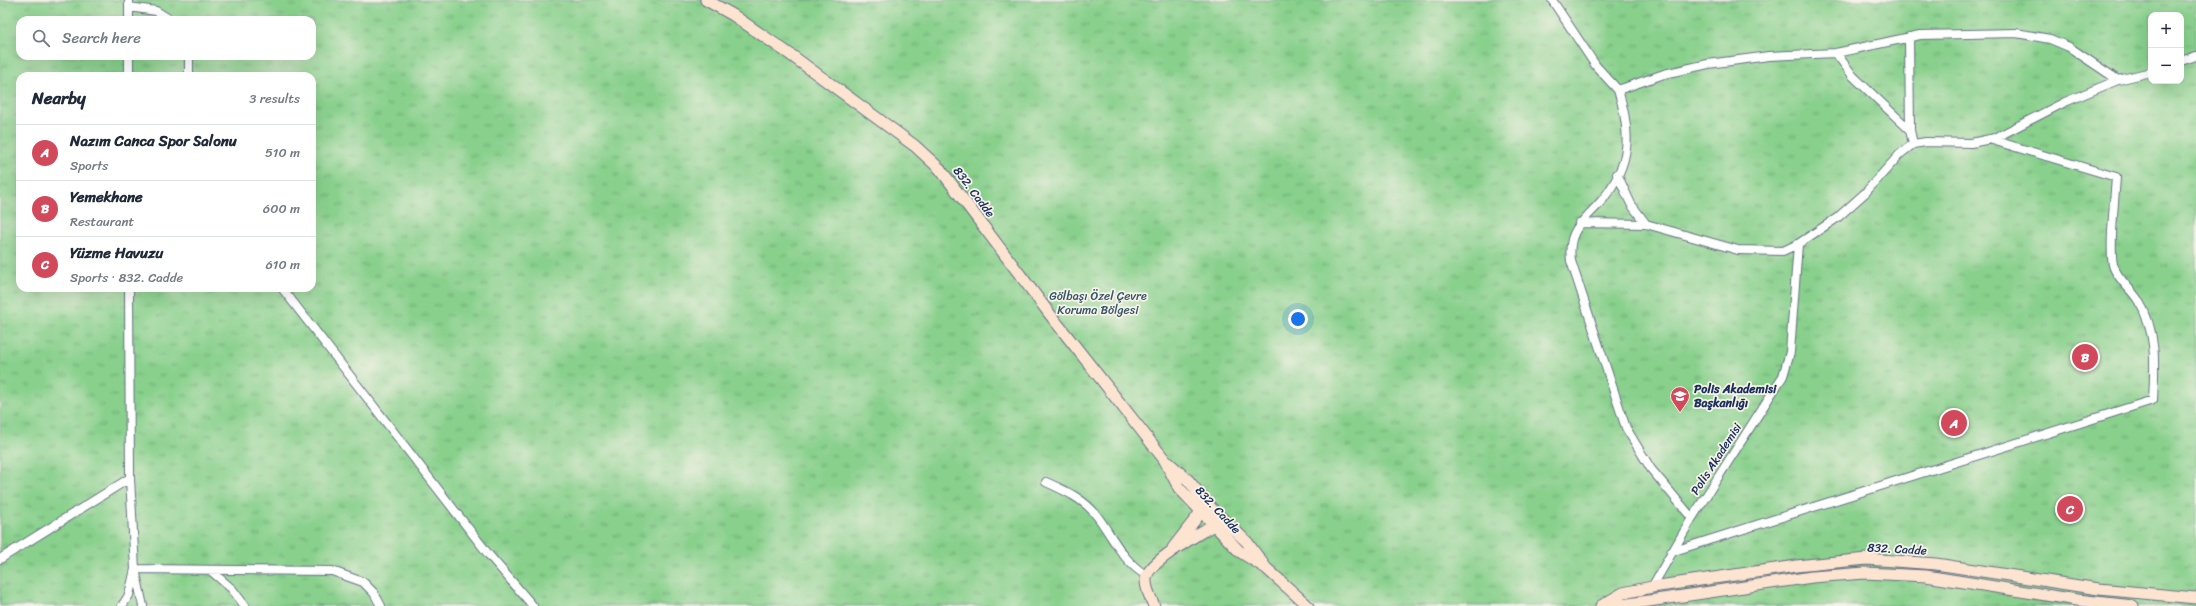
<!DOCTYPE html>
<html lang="en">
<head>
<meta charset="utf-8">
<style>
	body { margin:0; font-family:Sriracha,sans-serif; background:#f6f6f7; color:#1f2937 }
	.controls { position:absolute; right:12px; top:12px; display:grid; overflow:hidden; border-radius:8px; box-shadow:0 4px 16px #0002 }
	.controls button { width:36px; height:36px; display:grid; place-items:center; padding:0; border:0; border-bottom:1px solid #e0e1e3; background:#fff; color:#1f2937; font:20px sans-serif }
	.you { position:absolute; left:1298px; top:319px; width:14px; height:14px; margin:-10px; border:3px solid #fff; border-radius:50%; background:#1a73e8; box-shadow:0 0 0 6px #1a73e833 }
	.badge { display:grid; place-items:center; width:26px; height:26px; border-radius:50%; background:#d1495b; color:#fff; font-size:13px; font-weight:700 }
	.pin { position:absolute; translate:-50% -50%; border:2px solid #fff; box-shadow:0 1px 4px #0006 }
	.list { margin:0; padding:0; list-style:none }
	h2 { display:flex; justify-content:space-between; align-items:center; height:52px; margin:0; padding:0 16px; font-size:17px }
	h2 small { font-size:13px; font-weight:400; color:#747a83 }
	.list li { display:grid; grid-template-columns:26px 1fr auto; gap:12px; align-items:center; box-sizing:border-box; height:56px; padding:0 16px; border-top:1px solid #e0e1e3 }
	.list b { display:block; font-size:15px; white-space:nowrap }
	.list p { margin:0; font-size:13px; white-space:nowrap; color:#747a83 }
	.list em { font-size:13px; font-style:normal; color:#747a83 }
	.icon { flex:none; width:22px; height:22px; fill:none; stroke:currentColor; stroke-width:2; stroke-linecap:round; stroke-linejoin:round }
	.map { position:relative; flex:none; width:2196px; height:606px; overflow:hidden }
	.search { position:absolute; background:#fff; box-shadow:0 4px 16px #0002; left:16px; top:16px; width:300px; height:44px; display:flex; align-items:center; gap:10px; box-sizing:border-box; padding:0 14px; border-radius:12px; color:#747a83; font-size:15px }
	.panel { position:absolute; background:#fff; box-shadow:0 4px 16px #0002; left:16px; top:72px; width:300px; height:220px; border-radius:12px }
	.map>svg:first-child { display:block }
	.park { fill:url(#park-tufts); stroke:#528075; fill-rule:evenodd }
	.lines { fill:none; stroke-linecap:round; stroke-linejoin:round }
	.street-casing { stroke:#666f84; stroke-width:10 }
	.secondary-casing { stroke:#666f84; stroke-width:13 }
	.street { stroke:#fff; stroke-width:8 }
	.secondary { stroke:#fde4d1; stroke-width:11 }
	.labels { text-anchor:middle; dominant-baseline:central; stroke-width:3.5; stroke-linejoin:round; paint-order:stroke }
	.street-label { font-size:12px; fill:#1b2f5e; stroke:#f7f3e8 }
	.park-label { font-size:12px; fill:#36576a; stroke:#f7f3e8 }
	.poi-label { font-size:12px; font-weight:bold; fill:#1b2f5e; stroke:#f7f3e8; text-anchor:start }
</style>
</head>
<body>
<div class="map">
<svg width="2196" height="606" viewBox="0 0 2196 606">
	<defs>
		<pattern id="park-tufts" width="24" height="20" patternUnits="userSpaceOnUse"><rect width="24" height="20" fill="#88d08c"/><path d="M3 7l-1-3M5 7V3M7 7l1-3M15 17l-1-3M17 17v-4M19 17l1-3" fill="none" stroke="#6ea976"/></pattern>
	</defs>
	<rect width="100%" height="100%" fill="#f7f3e8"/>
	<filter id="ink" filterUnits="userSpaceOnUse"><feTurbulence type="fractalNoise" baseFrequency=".025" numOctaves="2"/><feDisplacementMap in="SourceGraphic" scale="8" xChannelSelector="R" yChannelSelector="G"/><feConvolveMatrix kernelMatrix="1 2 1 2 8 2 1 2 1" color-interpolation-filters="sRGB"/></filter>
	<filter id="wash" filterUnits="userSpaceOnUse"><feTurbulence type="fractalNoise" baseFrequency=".012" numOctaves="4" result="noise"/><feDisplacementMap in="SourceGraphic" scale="16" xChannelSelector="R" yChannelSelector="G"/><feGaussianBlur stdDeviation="0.9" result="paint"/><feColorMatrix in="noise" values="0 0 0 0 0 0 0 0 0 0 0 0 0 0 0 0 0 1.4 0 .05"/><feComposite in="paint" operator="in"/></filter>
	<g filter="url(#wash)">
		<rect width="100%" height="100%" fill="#f1e5ca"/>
		<!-- park -->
		<path class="park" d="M0,0H2196V606H0ZM2151,15H2181V81H2151ZM20,20H312V56H20ZM20,76H312V288H20Z"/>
	</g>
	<g filter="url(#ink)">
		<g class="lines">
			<defs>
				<path id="street" d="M129,0V20
					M1552,0L1596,66L1618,90
					M129,7L156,11L171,20
					M1909,37L1910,130L1913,144
					M1836,53L1853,76L1910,130
					M129,56V76
					M189,56V76
					M2181,61L2196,56
					M1618,90L1664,74L1708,64L1769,56L1836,53L1920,35L2016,33L2050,39L2069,47L2118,80L2151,72
					M1618,90C1631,131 1632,163 1603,199C1584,222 1567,228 1571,261L1626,428L1651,469L1692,518
					M1617,174L1631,204L1646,224
					M1579,223L1646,224L1738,250L1783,251L1798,244L1837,218L1865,193L1900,154L1913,144L1926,142L1971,143L1995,138L2065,102L2118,80
					M129,288L130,478L135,569L143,606
					M282,288L489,555L533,606
					M1046,482C1066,491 1084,499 1097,516C1113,537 1123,562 1146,575
					M1671,552L2153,400C2155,365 2157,330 2138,300C2131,289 2119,280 2114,268C2108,254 2115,196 2116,177L1989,139
					M0,559L130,478
					M210,570L232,589L245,606
					M1652,587L1692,518L1783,376L1790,352L1798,244
					M122,606L129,595L135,569L332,571L363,582L374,593L381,606"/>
				<path id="secondary" d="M706,0L733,15L791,55L915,146L940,169L1052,317L1164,459L1179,488L1239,551L1266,568
					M1169,463L1188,480L1211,508L1247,542L1266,568L1308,606
					M1173,548L1201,512L1206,510
					M1154,606C1151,598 1145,588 1146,579C1146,563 1199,534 1213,525L1217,519
					M1601,606L1623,593L1652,587L1796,566L1867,559L1936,564L2099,589L2196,598
					M1615,606L1812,577L1865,573L1926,576L2077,600L2133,606"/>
			</defs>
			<!-- street casing -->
			<use href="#street" class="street-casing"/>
			<!-- secondary casing -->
			<use href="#secondary" class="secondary-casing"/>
			<!-- street -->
			<use href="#street" class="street"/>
			<!-- secondary -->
			<use href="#secondary" class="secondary"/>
		</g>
	</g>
	<!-- icons -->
	<defs>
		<symbol id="university-pin" viewBox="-11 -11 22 30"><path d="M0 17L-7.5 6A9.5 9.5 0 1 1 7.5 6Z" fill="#d1495b" stroke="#f7f3e8"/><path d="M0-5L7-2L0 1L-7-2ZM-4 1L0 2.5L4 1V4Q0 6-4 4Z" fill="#fff"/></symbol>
	</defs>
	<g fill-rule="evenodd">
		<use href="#university-pin" x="1669" y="385" width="22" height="30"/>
	</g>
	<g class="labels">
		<!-- street labels -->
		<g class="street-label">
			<text transform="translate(974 192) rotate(53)">832. Cadde</text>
			<text transform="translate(1716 459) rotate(-57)">Polis Akademisi</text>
			<text transform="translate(1218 510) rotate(47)">832. Cadde</text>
			<text transform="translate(1897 549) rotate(3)">832. Cadde</text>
		</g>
		<!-- park labels -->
		<g class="park-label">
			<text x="1098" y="296">Gölbaşı Özel Çevre<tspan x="1098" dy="14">Koruma Bölgesi</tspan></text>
		</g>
		<!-- poi labels -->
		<g class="poi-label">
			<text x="1694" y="389">Polis Akademisi<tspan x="1694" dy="14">Başkanlığı</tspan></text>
		</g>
	</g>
</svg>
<div class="controls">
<button>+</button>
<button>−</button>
</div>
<div class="you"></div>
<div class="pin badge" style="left:1954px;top:423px">A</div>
<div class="pin badge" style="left:2085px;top:357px">B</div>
<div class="pin badge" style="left:2070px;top:509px">C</div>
<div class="search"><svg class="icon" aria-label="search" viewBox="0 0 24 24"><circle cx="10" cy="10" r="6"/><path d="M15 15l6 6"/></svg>Search here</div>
<section class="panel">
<h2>Nearby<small>3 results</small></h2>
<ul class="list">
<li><span class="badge">A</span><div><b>Nazım Canca Spor Salonu</b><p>Sports</p></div><em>510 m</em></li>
<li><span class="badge">B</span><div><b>Yemekhane</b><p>Restaurant</p></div><em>600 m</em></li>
<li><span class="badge">C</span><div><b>Yüzme Havuzu</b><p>Sports · 832. Cadde</p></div><em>610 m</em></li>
</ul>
</section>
</div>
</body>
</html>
